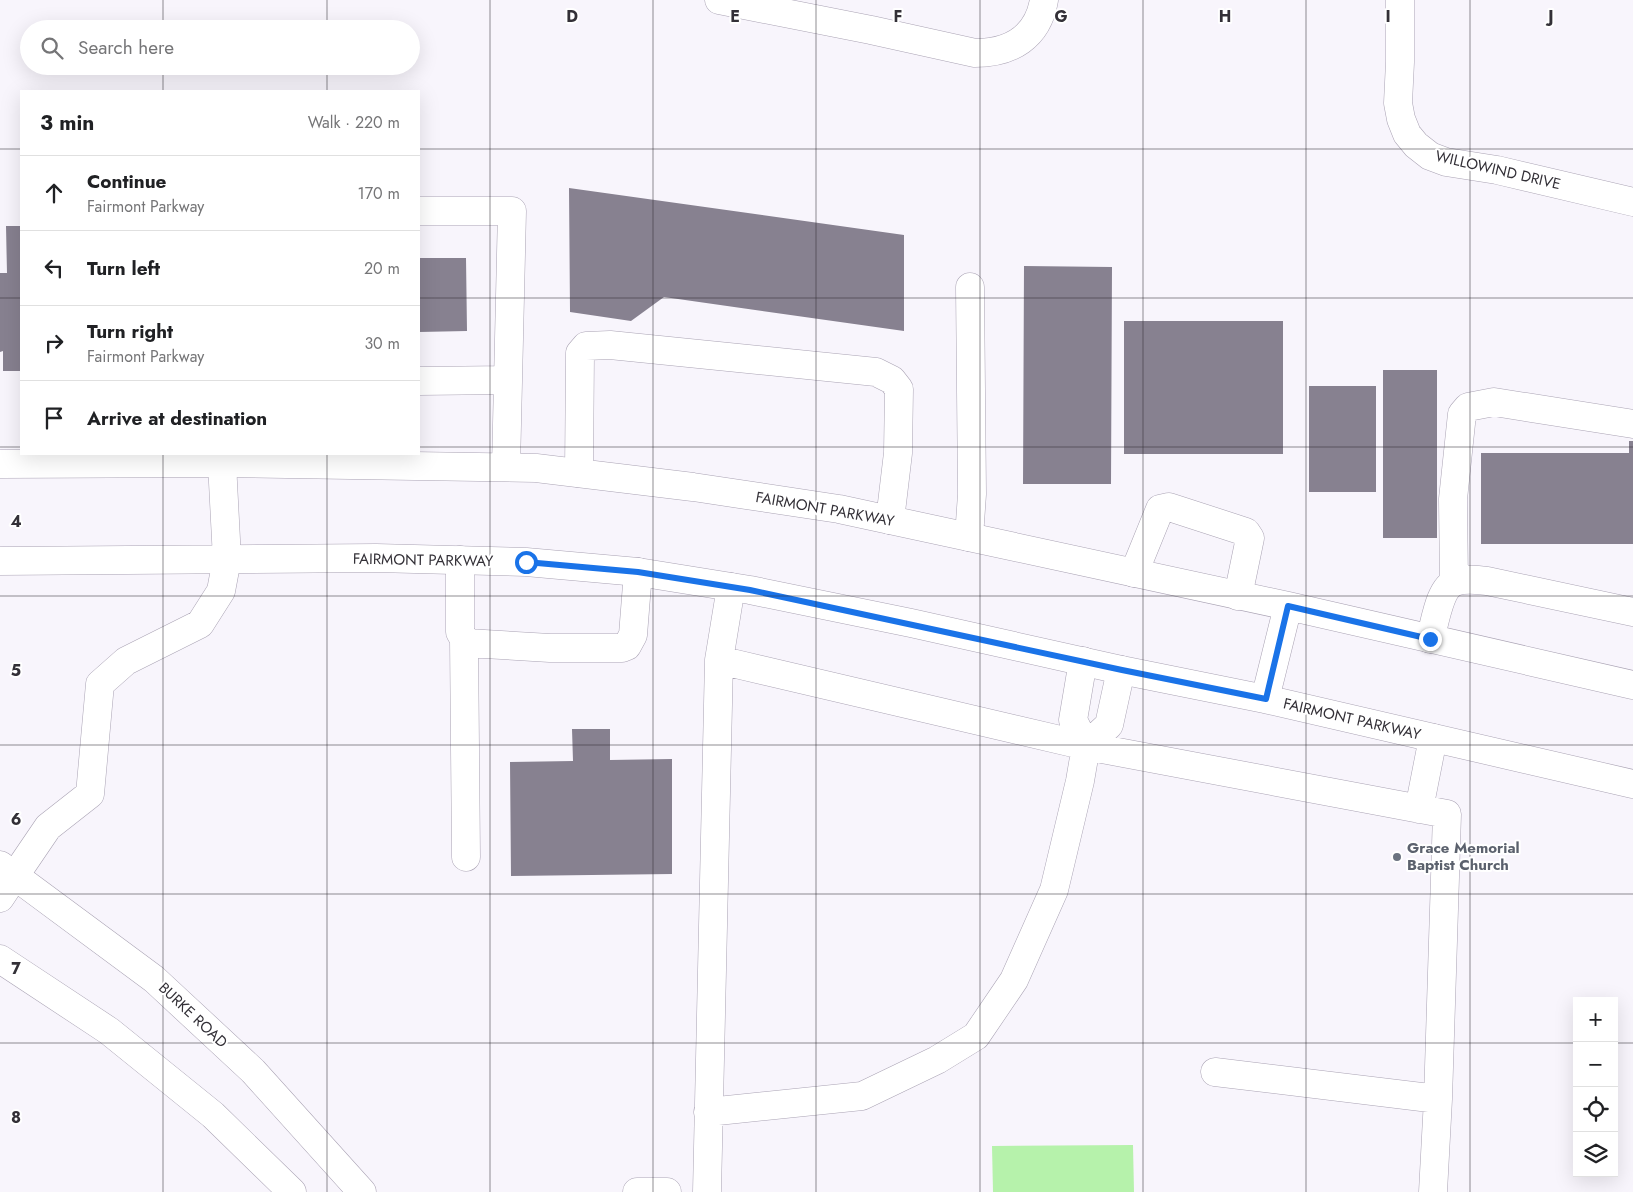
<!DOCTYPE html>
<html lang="en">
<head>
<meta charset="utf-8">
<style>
	body { margin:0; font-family:Jost,sans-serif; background:#f2f2f2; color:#202124 }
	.controls { position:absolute; right:15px; bottom:15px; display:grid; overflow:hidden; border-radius:0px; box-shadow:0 5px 20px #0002 }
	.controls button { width:45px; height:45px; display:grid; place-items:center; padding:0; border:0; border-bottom:1px solid #e0e0e0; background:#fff; color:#202124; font:25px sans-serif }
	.stop { position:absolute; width:15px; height:15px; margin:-11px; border:4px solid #1a73e8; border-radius:50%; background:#fff }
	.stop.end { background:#1a73e8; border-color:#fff; box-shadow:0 1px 5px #0008 }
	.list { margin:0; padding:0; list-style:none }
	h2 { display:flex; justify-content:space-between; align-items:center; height:65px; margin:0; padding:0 20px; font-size:21px }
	h2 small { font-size:16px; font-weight:400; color:#757577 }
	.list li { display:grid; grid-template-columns:32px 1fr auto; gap:15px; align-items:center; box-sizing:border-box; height:75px; padding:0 20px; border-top:1px solid #e0e0e0 }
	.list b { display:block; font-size:19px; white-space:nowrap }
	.list p { margin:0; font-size:16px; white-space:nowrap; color:#757577 }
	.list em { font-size:16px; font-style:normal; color:#757577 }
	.icon { flex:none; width:28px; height:28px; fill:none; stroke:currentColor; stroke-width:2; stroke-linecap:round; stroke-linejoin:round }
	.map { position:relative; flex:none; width:1633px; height:1192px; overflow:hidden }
	.search { position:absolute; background:#fff; box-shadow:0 5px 20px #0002; left:20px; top:20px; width:400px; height:55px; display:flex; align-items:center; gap:12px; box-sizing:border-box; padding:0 18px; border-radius:28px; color:#757577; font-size:19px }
	.panel { position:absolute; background:#fff; box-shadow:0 5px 20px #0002; left:20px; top:90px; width:400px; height:365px; border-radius:0px }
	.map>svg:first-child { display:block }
	.green { fill:#b6f2ab }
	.building { fill:#878190 }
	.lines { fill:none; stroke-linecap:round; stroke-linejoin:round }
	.minor-casing { stroke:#aaa3b4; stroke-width:29 }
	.major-casing { stroke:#aaa3b4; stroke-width:29 }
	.minor { stroke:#fff; stroke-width:28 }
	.major { stroke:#fff; stroke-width:28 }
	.route { stroke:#1a73e8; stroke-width:6 }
	.grid { fill:none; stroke:#333037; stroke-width:1; stroke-opacity:0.55 }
	.worship-dot { fill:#6b7280; stroke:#fff; stroke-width:2 }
	.labels { text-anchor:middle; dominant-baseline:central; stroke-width:4; stroke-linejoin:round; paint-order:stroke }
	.street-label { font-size:15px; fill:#333037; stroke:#fff }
	.worship-label { font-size:15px; font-weight:bold; fill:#5b616d; stroke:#fff; text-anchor:start }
	.grid-label { font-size:16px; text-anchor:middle; font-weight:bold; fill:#333037; stroke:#fff; stroke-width:4; stroke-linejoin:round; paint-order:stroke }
</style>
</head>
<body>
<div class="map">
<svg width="1633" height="1192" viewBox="0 0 1633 1192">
	<rect width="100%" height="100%" fill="#f8f5fc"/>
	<!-- green -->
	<path class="green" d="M1133,1145L1134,1192H993L992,1146Z"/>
	<!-- building -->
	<path class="building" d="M569,188L904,235V331L664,297L631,321L570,312Z
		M6,226H21V371H3V351L0,352V273H7Z
		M419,258H466L467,331L419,332Z
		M1024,266L1112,267L1111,484H1023Z
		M1124,321H1283V454H1124Z
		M1383,370H1437V538H1383Z
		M1309,386H1376V492H1309Z
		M1629,441H1633V544H1481V453H1629Z
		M572,729H610V760L672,759V874L511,876L510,762L573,761Z"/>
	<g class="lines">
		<defs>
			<path id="minor" d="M719,0L871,30L975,53C1011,53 1038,37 1044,0
				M1400,0V62L1398,103L1401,119L1407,134L1416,145L1430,156L1446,162L1497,170L1633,202
				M419,211H512L506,467
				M419,381L508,380
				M579,473L580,353L586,346L610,345L876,372L892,380L899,389L898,453L890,520
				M969,537L972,494L970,287
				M460,560V632L464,639L470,643L484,644L550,648H622L627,646L633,635L638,572
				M1134,573L1160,509L1169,507L1246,532L1250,538L1238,596
				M1454,582L1453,499L1462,414L1468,407L1494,402L1633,424
				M464,639L466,857
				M1430,639C1435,624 1439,588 1455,582C1465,578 1476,580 1487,581L1633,612
				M719,660L731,587
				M1083,661L1073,720L1086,746
				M1419,809L1433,738
				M14,877L48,827L90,794L100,684L126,661L200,624L221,591L227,559
				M1215,1072L1438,1099
				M708,1112L862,1096L937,1060L976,1036L1014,980L1054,890L1080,781L1086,746L1109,725L1121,670
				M637,1192H667
				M707,1192L719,660L1086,746L1447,814L1438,1099L1433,1192"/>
			<path id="major" d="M222,463L227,559
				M0,464L222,463L536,468L693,487L839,509L1288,606L1633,685
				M0,561L376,558L526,562L638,572L750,590L911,623L1121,670L1265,699L1633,784
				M1265,699L1288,606
				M0,865L154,979L253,1071L362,1192
				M0,898L14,877
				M0,959L109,1031L213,1115L292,1192"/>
		</defs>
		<!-- minor casing -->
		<use href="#minor" class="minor-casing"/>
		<!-- major casing -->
		<use href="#major" class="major-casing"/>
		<!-- minor -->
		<use href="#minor" class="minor"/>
		<!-- major -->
		<use href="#major" class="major"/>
	</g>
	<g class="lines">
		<!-- route -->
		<path class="route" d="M526,562L638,572L750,590L1122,670L1266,699L1288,606L1430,639"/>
	</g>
	<!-- grid -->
	<path class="grid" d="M163,0V29M327,0V29M490,0V1192M653,0V1192M816,0V1192M980,0V1192M1143,0V1192M1306,0V1192M1470,0V1192M163,66V91M327,66V91M0,149H21M419,149H1633M0,298H21M419,298H1633M0,447H21M419,447H1633M163,454V1192M327,454V1192M0,596H1633M0,745H1633M0,894H1633M0,1043H1577M1614,1043H1633"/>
	<!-- markers -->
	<circle class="worship-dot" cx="1397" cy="857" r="5"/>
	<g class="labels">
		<!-- street labels -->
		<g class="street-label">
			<text transform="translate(1498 170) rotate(13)">WILLOWIND DRIVE</text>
			<text transform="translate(825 509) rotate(10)">FAIRMONT PARKWAY</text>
			<text transform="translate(423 560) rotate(1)">FAIRMONT PARKWAY</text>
			<text transform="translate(1352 719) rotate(13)">FAIRMONT PARKWAY</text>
			<text transform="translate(193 1015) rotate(43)">BURKE ROAD</text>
		</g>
		<!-- worship labels -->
		<g class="worship-label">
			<text x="1407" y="848">Grace Memorial<tspan x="1407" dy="17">Baptist Church</tspan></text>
		</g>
	</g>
	<g class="grid-label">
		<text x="572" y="22">D</text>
		<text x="735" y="22">E</text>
		<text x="898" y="22">F</text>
		<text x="1061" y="22">G</text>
		<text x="1225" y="22">H</text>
		<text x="1388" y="22">I</text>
		<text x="1551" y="22">J</text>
		<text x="16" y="527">4</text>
		<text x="16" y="676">5</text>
		<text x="16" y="825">6</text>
		<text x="16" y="974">7</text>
		<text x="16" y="1123">8</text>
	</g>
</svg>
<div class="controls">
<button>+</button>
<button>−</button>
<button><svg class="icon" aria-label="locate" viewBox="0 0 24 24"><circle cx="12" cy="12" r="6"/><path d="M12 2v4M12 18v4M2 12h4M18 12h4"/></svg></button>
<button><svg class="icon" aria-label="layers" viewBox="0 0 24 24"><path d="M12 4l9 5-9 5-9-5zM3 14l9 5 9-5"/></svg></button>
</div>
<div class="stop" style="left:526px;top:562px"></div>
<div class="stop end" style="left:1430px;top:639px"></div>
<div class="search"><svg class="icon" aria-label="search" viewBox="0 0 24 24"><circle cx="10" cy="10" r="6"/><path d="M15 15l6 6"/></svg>Search here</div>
<section class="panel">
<h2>3 min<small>Walk · 220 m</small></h2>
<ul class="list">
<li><svg class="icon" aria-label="ahead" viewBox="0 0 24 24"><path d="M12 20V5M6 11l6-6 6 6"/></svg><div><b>Continue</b><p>Fairmont Parkway</p></div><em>170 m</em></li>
<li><svg class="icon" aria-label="left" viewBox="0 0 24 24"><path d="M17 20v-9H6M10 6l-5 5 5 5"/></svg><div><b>Turn left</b></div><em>20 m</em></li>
<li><svg class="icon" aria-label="right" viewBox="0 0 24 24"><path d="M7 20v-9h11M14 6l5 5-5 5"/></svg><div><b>Turn right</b><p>Fairmont Parkway</p></div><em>30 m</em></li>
<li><svg class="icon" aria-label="arrive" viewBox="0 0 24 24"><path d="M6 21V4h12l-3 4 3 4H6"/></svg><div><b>Arrive at destination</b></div></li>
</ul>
</section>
</div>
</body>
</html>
